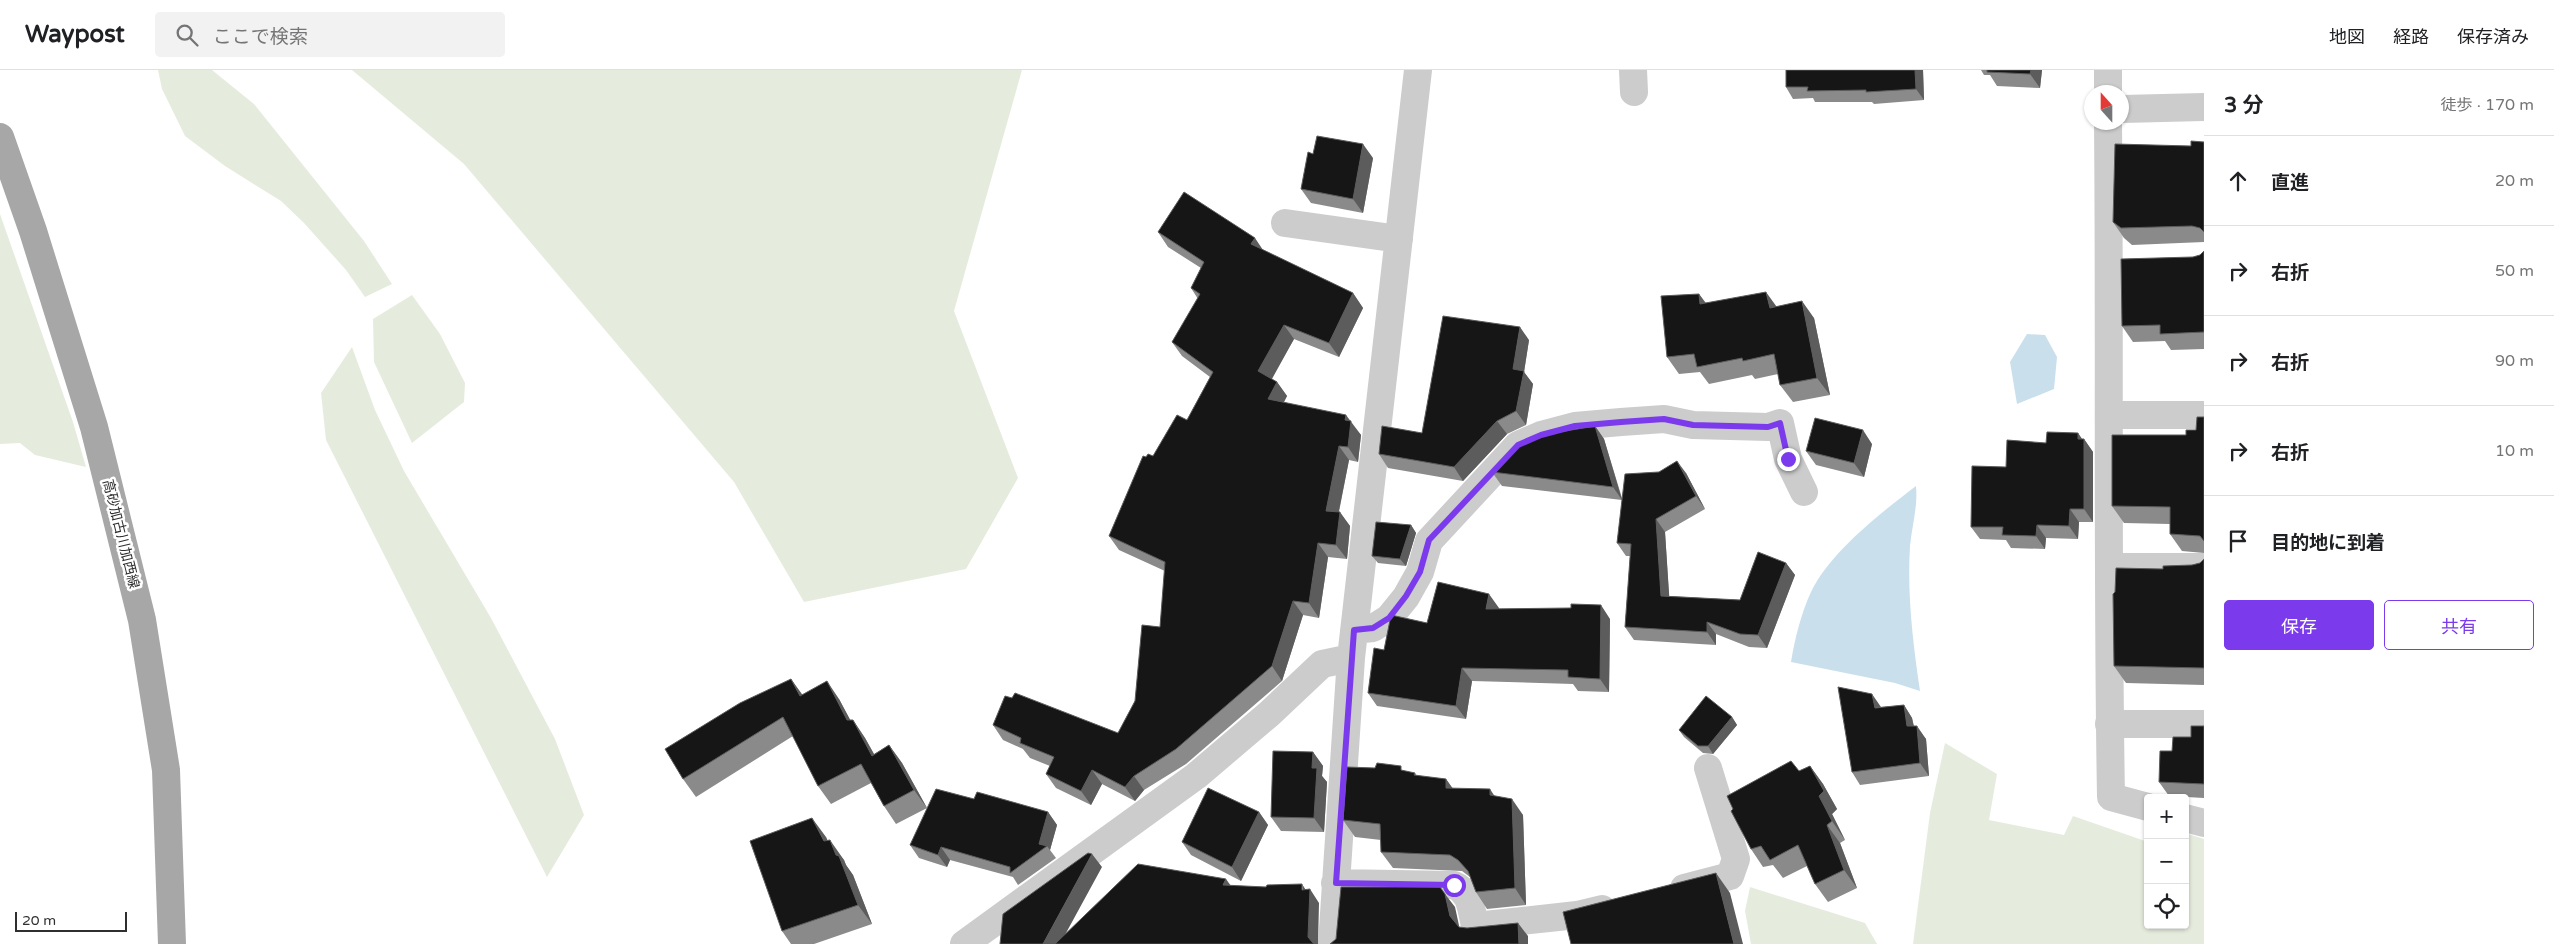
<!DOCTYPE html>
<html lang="ja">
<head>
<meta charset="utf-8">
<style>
	body { margin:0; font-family:"Varela Round","Noto Sans JP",sans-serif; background:#f2f2f2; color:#202124 }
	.controls { position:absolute; right:15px; bottom:15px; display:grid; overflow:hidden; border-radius:5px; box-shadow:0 1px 4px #0004 }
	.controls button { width:45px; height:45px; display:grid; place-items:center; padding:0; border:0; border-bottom:1px solid #e0e0e0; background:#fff; color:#202124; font:25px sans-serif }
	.compass { position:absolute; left:2084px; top:15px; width:45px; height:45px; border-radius:50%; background:#fff; box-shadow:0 1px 4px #0004; rotate:339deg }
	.scale { position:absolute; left:15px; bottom:12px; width:112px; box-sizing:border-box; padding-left:5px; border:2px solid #2f2f2f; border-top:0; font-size:14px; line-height:18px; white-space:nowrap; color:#2f2f2f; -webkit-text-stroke:4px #fff; paint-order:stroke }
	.stop { position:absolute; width:15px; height:15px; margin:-11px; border:4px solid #7c3aed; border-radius:50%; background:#fff }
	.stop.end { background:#7c3aed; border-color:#fff; box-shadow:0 1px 5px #0008 }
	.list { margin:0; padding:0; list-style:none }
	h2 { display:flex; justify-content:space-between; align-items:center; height:65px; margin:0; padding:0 20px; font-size:21px }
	h2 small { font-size:16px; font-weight:400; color:#757577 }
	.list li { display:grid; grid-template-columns:32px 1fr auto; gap:15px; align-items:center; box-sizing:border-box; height:90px; padding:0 20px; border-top:1px solid #e0e0e0 }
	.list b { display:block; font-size:19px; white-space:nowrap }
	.list em { font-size:16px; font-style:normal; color:#757577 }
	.actions { display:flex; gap:10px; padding:15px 20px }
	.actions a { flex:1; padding:11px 0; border:1px solid #7c3aed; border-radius:5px; text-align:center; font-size:18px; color:#7c3aed }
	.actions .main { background:#7c3aed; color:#fff }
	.icon { flex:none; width:28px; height:28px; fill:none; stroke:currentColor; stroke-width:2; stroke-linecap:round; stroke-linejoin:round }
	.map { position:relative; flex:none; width:2204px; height:874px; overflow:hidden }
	header { display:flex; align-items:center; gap:30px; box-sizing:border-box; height:70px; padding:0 25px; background:#fff; border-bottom:1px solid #e0e0e0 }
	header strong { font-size:24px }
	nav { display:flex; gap:28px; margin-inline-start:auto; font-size:18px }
	.search { width:350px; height:45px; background:#f2f2f2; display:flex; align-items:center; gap:12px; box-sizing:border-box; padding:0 18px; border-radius:5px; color:#757577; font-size:19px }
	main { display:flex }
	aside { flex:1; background:#fff }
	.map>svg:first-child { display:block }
	.green { fill:#e5ecdd }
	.water { fill:#c9dfec }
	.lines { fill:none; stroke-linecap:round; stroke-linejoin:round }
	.minor { stroke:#ccc; stroke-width:28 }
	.major { stroke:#a7a7a7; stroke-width:28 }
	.wall { fill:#8a8a8a }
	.shaded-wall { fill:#5c5c5c }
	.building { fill:#161616; stroke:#5c5c5c }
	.route { stroke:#7c3aed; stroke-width:6 }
	.labels { text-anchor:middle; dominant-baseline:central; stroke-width:5; stroke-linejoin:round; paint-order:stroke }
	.street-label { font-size:14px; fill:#2f2f2f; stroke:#fff }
</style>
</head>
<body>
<header>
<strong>Waypost</strong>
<div class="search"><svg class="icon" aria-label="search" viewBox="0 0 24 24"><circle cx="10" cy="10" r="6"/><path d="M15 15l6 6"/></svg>ここで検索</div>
<nav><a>地図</a><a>経路</a><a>保存済み</a></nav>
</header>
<main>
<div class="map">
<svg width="2204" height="874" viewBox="0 0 2204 874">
	<rect width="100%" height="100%" fill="#fff"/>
	<!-- green -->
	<path class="green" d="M158,0H212L254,34L364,171L392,214L365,227L346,200L304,153L281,131L225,96L185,66L162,19Z
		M352,0H1022L954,241L1018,408L966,499L804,532L734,412L464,94Z
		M0,144L73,352L86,397L35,385L20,373L0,374Z
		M412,225L440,264L465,313L464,332L412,373L374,292L373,249Z
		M352,277L375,340L404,401L491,548L555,669L584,745L547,807L326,370L321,323Z
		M1945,673L1997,704L1989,750L2064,765L2073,746L2148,772V855H2185V763L2204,769V874H1913L1930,743Z
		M1750,817L1865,853L1877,874H1751L1745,841Z"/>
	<!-- water -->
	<path class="water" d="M2027,264L2045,265L2057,287L2054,319L2017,334L2010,292Z
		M1916,416C1918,437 1912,455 1910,476C1907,525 1913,573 1920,621L1895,613L1791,592C1795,568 1801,544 1811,522C1831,481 1881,443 1916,416Z"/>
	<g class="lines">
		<!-- minor -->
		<path class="minor" d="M1633,0L1634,22
			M2108,0V22
			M2122,39L2204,37
			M2108,52C2110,277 2107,502 2111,727L2148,737
			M1285,153L1399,169
			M2110,345H2204
			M2109,497H2204
			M1354,560L1373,558L1389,548L1406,527L1420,502L1429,471L1518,375L1541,365L1575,356L1621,352L1664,349L1693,355L1768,357L1780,353L1788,389L1804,422
			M2109,654H2204
			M2185,748L2204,753
			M1335,813L1454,815C1471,822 1471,839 1475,856L1577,845L1602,839
			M1684,818L1730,806L1736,789L1708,698
			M964,874L1196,706L1269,644L1322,594L1351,588
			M1332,874L1351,588L1418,0"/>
		<!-- major -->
		<path class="major" d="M0,67L33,161L94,357L142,550L166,700L172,874"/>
	</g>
	<!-- wall -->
	<path class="wall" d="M1786,0H1923L1924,30L1874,34L1872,32H1815L1813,28L1793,29L1786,17Z
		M1981,0H2042L2040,18L1997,16L1990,5H1984Z
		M2204,72V172L2132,175L2124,168L2113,152L2191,76Z
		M1313,84L1373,88L1363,143L1311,133L1301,119Z
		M1158,162L1263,180L1353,223L1363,238L1339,287L1294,269L1271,309L1277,312L1287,326L1284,332L1349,351L1361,365L1358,392L1349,390L1339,442L1350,456L1347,489L1328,487L1319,548L1303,545L1282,611L1186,694L1144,720L1135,731L1102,714L1091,735L1056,718L1046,704L1050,696L1030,688L1023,679L1003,670L993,655L1118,663L1135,631L1160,557L1165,501L1119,480L1109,466L1146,387L1153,386L1187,350L1210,307L1182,286L1172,272L1198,229L1191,218L1201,198L1168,177Z
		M2204,181V279L2171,280L2165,271L2133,272L2122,256L2193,187L2200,185Z
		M1699,224L1706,233L1776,236L1814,248L1830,325L1793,332L1780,315L1778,304L1755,309L1752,305L1709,314L1700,302L1679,304L1667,287Z
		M1529,270L1524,302L1533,314L1526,355L1507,364L1463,411L1388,398L1379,384L1422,363Z
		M2204,347V483L2182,481L2170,464V454L2124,453L2112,436L2186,365L2196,360Z
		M1595,356L1604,369L1622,428L1686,403L1705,439L1665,462L1669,526L1740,530L1786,493L1795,505L1767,578L1749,577L1716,564V575L1634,570L1625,557L1630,486H1626L1617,473L1622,430L1502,416L1492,402Z
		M2078,363L2082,369H2084L2093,382V452H2079L2078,469L2046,468L2045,479L2011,478L2006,470L1980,469L1971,457L2006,397L2046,373Z
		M1872,374L1864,407L1816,395L1806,381Z
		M1411,455L1416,463L1406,496L1378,493L1372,486Z
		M2204,489V615L2126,613L2114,596L2163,499L2192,495L2200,493Z
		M1499,538V539L1610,549L1609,622L1578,621L1573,614L1472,611L1466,649L1377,636L1368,623L1384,580L1427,553Z
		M791,609L802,625L839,629L850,650H853L865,668L874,684L889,675L902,693L927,738L896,754L884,736L871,713L831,734L818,716L793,666L696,727L683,709Z
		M1904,635L1912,648L1914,656L1926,669L1929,706L1860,715L1852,702L1881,637Z
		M1732,647L1737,655L1713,684L1703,683L1684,667L1679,660Z
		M2204,656V728L2169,726L2159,712L2172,681L2191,667Z
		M1313,682L1323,696L1322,706L1327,712L1324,762L1281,761L1271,747Z
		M1810,696L1823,714L1837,739L1832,744L1845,770L1840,773L1857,818L1828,832L1815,814L1807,796L1783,808L1773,795L1763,797L1751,779L1799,701Z
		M1405,701L1415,703L1417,706L1446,709L1453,719L1494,726L1523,745L1526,835L1487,839L1476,822L1470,807L1462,801L1393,798L1381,782V770L1355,767L1343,750Z
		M974,729L1048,742L1057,755L1050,780L1056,788L1018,815L1013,807L950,790L947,797L919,788L910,775Z
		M1259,742L1268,755L1241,811L1191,785L1182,772Z
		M826,767L827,771L844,790L846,795L853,805L872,854L814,874H791L782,861Z"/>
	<!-- shaded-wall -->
	<path class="shaded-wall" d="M1915,0H1923L1924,30L1916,19Z
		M2031,0H2042L2040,18L2030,4Z
		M1363,74L1373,88L1363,143L1353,129Z
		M1255,168L1265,183L1251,174Z
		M1766,222L1779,240L1770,238Z
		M1353,223L1363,238L1339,287L1329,273Z
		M1699,224L1711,241L1700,234Z
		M1802,231L1814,248L1830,325L1817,308Z
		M1284,255L1294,269L1268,316L1258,301Z
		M1520,257L1529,270L1524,302L1533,314L1526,355L1516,341L1513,299Z
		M1277,312L1287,326L1278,343L1268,329Z
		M1346,345L1361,365L1358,392L1348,377L1345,350Z
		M1497,351L1507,364L1463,411L1454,397Z
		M1595,356L1604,369L1622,430L1613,417Z
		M1863,360L1872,374L1864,407L1854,393Z
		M2078,363L2084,372V369L2093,382V452L2084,439L2078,369Z
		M1339,376L1349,390L1336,455L1326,441Z
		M1677,391L1686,403L1705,439L1696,426Z
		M2070,439L2079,452L2078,469L2069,456Z
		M1340,442L1350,456L1347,489L1336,475Z
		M1656,449L1665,462L1670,538L1661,526Z
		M1411,455L1416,463L1406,496L1400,489Z
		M2037,455L2046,468L2045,479L2036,466Z
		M1318,473L1328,487L1319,548L1309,533Z
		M1786,493L1795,505L1767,578L1758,565Z
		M1489,524L1499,538L1495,553L1486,539Z
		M1293,531L1303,545L1282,611L1272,596Z
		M1601,535L1610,549L1609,622L1600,609Z
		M1707,552L1716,564V575L1707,562Z
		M1462,598L1472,611L1466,649L1456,636Z
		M791,609L804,627L800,626Z
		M827,611L839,629L860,668L847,650Z
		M1872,624L1881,637L1875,638Z
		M1904,635L1912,648L1916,668L1907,656Z
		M1732,647L1737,655L1713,684L1708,676Z
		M853,650L865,668L885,704L872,686Z
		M1917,656L1926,669L1929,706L1920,693Z
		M889,675L902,693L927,738L914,720Z
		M1313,682L1323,696L1322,706L1327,712L1324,762L1314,748L1312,698Z
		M1810,696L1823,714L1837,739L1832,744L1845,770L1832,751L1819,726Z
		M1092,700L1102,714L1091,735L1081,721Z
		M1134,706L1144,720L1135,731L1125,717Z
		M1446,709L1458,726L1446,718Z
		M1490,719L1501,736L1490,725Z
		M1512,729L1523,745L1526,835L1515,818Z
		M1048,742L1057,755L1050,780L1047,776L1039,774Z
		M1259,742L1268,755L1241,811L1232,797Z
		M812,748L826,767L837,791L824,771Z
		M1827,755L1840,773L1857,818L1844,800Z
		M830,770L844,790L846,795L853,805L872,854L858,835L836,785Z
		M941,777L950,790L947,797L938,785Z
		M1092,784L1102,797L1060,874H1043Z
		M1716,803L1730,823L1743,874H1734Z
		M1226,809L1236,823L1223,815Z
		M1302,814L1309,825L1310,819L1319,833L1318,874H1313L1308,867Z
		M1445,824L1455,837L1460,860L1450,846Z
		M1518,853L1528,866V874H1519Z"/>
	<!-- building -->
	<path class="building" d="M1786,0H1915L1916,19L1866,22V20L1807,21L1808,17H1786Z
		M1987,0H2031L2030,4L1987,2Z
		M1317,66L1363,74L1353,129L1301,119L1308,82L1313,84Z
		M2191,71L2204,72V162L2200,158L2192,156L2121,158L2113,152L2115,74L2191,76Z
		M1184,122L1255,168L1251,174L1353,223L1329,273L1284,255L1258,301L1277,312L1268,329L1346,345L1345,350L1351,351L1348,377L1339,376L1326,441L1340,442L1336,475L1318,473L1309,533L1293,531L1272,596L1176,679L1134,706L1125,717L1092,700L1081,721L1046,704L1054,687L1020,673L1021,668L993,655L1005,626L1012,628L1015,623L1118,663L1135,631L1142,555L1160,557L1165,492L1109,466L1143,386L1146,387L1148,384L1153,386L1177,345L1187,350L1213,302L1172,272L1200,224L1191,218L1204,192L1158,162Z
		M2204,181V262L2160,264V255L2122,256L2121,189L2193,187L2200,185Z
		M1766,222L1770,238L1802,231L1817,308L1780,315L1774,284L1743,291L1742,288L1697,297L1694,284L1667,287L1661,226L1699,224L1700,234Z
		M1443,246L1520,257L1513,299L1524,301L1516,341L1497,351L1454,397L1379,384L1382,356L1422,363Z
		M2197,347H2204V471L2200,466L2170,464V437L2112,436V365H2186V360H2196Z
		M1815,348L1863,360L1854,393L1806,381Z
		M1595,356L1613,417L1492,402L1518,375L1548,364Z
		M2047,362L2078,363V369H2084V439H2070L2069,456L2037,455L2036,466L2002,465L2003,457H1971L1972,396L2006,397L2007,370L2046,373Z
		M1677,391L1696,426L1656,449L1661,526L1740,530L1758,482L1786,493L1758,565L1740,564L1707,552V562L1625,557L1631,474L1617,473L1625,404L1659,402Z
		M1376,452L1411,455L1400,489L1372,486Z
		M2204,489V598L2114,596L2113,524L2115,522L2116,498L2163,499V496L2192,495L2200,493Z
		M1438,512L1489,524L1486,539L1571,538V534L1601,535L1600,609L1568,607V600L1462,598L1456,636L1368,623L1374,578L1384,580L1391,545L1427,553Z
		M791,609L800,626L827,611L847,650H853L872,686L889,675L914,720L884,736L861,694L818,716L783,647L683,709L665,679L740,633Z
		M1838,617L1872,624L1875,638L1904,635L1907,656H1917L1920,693L1852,702Z
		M1706,626L1732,647L1708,676H1698L1679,660Z
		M2191,656H2204V714L2159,712L2160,681H2172L2173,667H2191Z
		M1273,681L1313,682L1312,698H1317L1314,748L1271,747Z
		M1791,691L1799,701L1810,696L1824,721L1819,726L1832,751L1827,755L1844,800L1815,814L1798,775L1770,790L1761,776L1751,779L1731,741L1733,739L1727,726Z
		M1377,693L1401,696V700L1415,703L1414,705L1446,709V718L1490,719V725L1512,729L1515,818L1476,822L1468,801L1458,790L1450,785L1381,782L1380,754L1343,750L1347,697L1375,698Z
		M1208,718L1259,742L1232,797L1182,772Z
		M936,719L974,729L977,722L1048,742L1039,774L1047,776L1010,803V797L941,777L938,785L910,775Z
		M812,748L824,771L830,770L836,785L839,786L858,835L782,861L750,771Z
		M1088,783L1092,784L1043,874H1000L1003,844Z
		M1138,794L1226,809L1223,815L1266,817L1267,815L1302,814V820L1310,819L1308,867L1313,873L1316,874H1055Z
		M1716,803L1734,874H1571L1563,842Z
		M1341,817H1440L1445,824L1450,846L1459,857L1467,858L1518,853L1519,874H1330L1336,869Z"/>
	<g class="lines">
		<!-- route -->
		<path class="route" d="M1454,815L1336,813L1354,560L1373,558L1389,548L1406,526L1420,502L1429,470L1518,375L1541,365L1575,356L1621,352L1664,349L1693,355L1768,357L1780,353L1788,389"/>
	</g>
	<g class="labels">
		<!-- street labels -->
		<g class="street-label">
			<text transform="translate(121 464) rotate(76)">高砂加古川加西線</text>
		</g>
	</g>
</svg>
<div class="controls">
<button>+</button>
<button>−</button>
<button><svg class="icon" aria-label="locate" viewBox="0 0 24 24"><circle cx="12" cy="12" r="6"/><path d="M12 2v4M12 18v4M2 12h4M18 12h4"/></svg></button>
</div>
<svg class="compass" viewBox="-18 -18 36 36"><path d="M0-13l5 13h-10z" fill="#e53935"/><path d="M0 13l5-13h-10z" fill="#757577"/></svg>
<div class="scale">20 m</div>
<div class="stop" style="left:1454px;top:815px"></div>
<div class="stop end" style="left:1788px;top:389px"></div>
</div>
<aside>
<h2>3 分<small>徒歩 · 170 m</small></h2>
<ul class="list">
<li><svg class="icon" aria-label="ahead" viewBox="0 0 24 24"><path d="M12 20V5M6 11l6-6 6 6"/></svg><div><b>直進</b></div><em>20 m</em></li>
<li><svg class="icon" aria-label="right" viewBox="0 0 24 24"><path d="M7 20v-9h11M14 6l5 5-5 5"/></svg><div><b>右折</b></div><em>50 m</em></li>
<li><svg class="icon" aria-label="right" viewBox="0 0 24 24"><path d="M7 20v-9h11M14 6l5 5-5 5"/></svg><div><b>右折</b></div><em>90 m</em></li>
<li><svg class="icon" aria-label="right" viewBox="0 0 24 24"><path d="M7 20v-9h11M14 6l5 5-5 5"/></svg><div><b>右折</b></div><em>10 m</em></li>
<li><svg class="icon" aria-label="arrive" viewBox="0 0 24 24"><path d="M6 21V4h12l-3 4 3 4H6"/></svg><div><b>目的地に到着</b></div></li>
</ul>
<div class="actions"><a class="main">保存</a><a>共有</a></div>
</aside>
</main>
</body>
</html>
